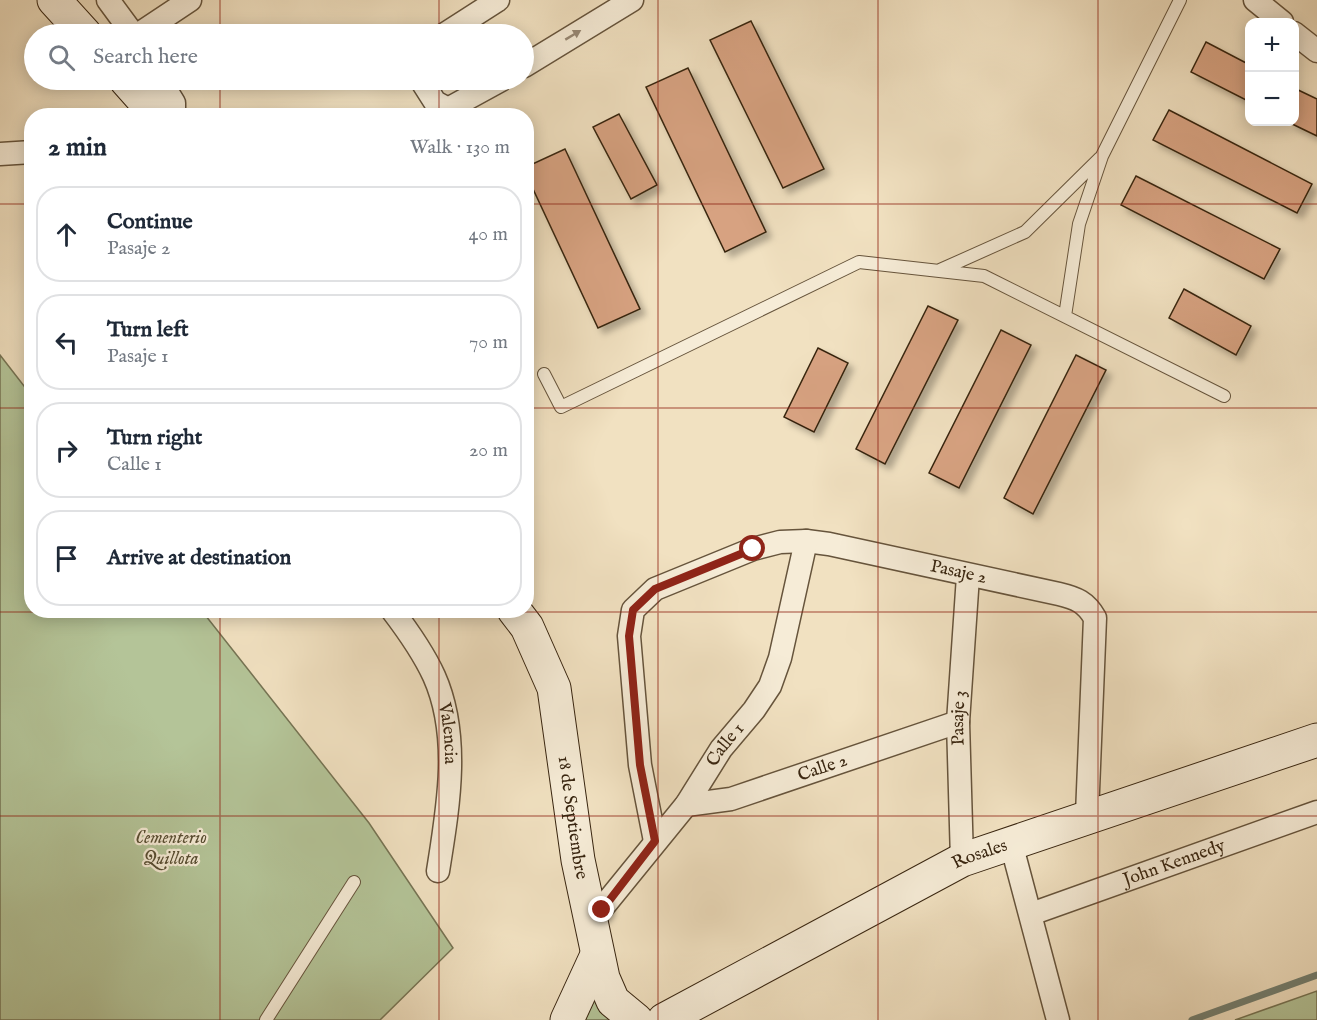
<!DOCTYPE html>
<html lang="en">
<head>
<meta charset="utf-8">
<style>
	body { margin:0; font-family:"IM FELL English",serif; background:#f2f2f3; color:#1f2937 }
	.controls { position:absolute; right:18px; top:18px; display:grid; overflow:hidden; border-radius:12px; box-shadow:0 3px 15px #0003 }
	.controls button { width:54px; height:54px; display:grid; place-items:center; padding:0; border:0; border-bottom:2px solid #e0e1e3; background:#fff; color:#1f2937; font:30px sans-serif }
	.stop { position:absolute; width:18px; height:18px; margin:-14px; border:4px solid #8f2418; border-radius:50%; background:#fff }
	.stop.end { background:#8f2418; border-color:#fff; box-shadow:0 2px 6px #0008 }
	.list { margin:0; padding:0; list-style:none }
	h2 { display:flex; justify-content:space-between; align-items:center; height:78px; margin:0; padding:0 24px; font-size:26px }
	h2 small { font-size:20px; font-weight:400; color:#747a83 }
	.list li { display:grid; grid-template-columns:39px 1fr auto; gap:18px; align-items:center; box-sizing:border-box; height:96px; margin:0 12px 12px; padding:0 12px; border:2px solid #e0e1e3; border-radius:24px }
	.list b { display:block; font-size:22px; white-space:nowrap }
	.list p { margin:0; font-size:20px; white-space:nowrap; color:#747a83 }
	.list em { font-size:20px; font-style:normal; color:#747a83 }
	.icon { flex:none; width:33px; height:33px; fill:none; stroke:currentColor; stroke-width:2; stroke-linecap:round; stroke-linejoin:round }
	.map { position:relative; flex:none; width:1317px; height:1020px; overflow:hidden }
	.search { position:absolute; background:#fff; box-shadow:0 3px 15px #0003; left:24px; top:24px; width:510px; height:66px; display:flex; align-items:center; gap:15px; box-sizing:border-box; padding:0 21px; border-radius:33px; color:#747a83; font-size:22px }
	.panel { position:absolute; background:#fff; box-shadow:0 3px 15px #0003; left:24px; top:108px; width:510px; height:510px; border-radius:24px }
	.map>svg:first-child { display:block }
	.green { fill:#b4c498; stroke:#767454; stroke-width:1.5 }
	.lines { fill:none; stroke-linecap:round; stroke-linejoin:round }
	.stream { stroke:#738072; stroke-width:7 }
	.building { fill:#d7a281; stroke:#382510; stroke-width:1.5; filter:url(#shadow) }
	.lane-casing { stroke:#66543c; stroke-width:14 }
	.street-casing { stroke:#66543c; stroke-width:25 }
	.secondary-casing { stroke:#382510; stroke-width:35 }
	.lane { stroke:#f6ecd7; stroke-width:12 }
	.street { stroke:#f6ecd7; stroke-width:22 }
	.secondary { stroke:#f6ecd7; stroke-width:33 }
	.oneway { fill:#978874 }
	.route { stroke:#8f2418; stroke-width:8 }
	.grid { fill:none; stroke:#8f2418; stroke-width:1.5; stroke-opacity:0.55 }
	.labels { text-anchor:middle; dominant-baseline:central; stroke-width:4.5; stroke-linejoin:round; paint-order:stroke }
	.street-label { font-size:18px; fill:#382510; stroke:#f6ecd7 }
	.park-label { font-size:18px; font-style:italic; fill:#574d32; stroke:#f6ecd7 }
</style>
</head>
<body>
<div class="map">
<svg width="1317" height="1020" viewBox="0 0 1317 1020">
	<defs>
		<filter id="shadow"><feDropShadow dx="5.5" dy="5.5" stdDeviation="3" flood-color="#0004"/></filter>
	</defs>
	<rect width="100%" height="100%" fill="#f1e1c1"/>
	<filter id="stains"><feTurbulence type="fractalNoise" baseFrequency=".00333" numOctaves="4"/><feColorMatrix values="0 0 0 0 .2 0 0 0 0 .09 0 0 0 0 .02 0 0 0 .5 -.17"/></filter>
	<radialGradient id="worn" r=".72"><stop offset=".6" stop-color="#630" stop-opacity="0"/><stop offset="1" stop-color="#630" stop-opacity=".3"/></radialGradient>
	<!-- green -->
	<path class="green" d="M0,355L31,395L32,610L202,611L369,823L453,948L380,1020H0Z
		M1317,991V1020H1235Z
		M592,998L614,1020H579Z"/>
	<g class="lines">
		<!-- stream -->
		<path class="stream" d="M1192,1020L1317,975"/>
	</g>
	<!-- building -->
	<path class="building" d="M751,21L824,169L783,188L710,40Z
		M1206,42L1250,65V102L1191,72Z
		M688,68L766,232L725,252L646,87Z
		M1294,88L1317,99V136L1288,122H1294Z
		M1169,110L1312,184L1297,213L1153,140Z
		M619,114L657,185L631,199L593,127Z
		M565,149L640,309L598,328L526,174V167Z
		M1136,176L1280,249L1264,279L1121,205Z
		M1184,289L1251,326L1236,355L1169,318Z
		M928,306L958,320L885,464L856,449Z
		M1001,330L1031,345L959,488L929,473Z
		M818,348L848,363L814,432L784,417Z
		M1076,355L1106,370L1033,514L1004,498Z"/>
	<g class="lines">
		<defs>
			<path id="lane" d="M940,270L1025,232L1100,158
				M1065,316L1079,224L1102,156L1180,0
				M544,374L561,407L859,262L984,276L1224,396
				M266,1020L354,882"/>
			<g id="street">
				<path d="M108,0L133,34"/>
				<path d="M1255,0L1282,22"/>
				<path d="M1294,33L1317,51"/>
				<path d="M139,34L190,0"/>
				<path d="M445,34L498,0"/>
				<path d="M524,66L632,0"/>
				<path d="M160,80L174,103V116"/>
				<path d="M421,80L435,102L448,109L501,80"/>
				<path d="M0,154L32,152"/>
				<path id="s1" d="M392,610C408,631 423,652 434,676C461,736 448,808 438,871"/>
				<path id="s2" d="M686,805L731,799L958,722"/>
				<path id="s3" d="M655,841L640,765L629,636L633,610L655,589L753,549L780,542L806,541L829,544L1059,594C1076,598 1086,602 1095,618L1087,815"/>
				<path d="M1011,843L1058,1020"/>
				<path id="s4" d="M962,860L958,722L968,576"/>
				<path id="s5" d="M1031,914L1317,812"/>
				<path id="s6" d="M590,923L686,805L721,749L754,710L770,686L780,658L806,541"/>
			</g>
			<g id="secondary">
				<path d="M54,0L85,34"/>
				<path d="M126,80L158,116"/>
				<path id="s7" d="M514,610L527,627L554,688L578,860L603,978L613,1001L636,1020"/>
				<path d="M567,1020L597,955"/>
				<path id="s8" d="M664,1020L962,860L1317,740"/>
			</g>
		</defs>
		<!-- lane casing -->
		<use href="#lane" class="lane-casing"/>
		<!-- street casing -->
		<use href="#street" class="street-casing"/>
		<!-- secondary casing -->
		<use href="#secondary" class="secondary-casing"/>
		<!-- lane -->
		<use href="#lane" class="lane"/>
		<!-- street -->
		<use href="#street" class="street"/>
		<!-- secondary -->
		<use href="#secondary" class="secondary"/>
	</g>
	<!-- one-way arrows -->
	<defs><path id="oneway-solid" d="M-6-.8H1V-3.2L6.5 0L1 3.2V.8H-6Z" transform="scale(1.5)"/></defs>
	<use class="oneway" href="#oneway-solid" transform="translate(573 35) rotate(-31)"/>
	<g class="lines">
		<!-- route -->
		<path class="route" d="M602,910L655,841L640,765L629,636L633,610L655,589L753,549"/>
	</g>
	<!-- grid -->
	<path class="grid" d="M220,0V34M439,0V34M658,0V1020M878,0V1020M1098,0V1020M220,80V116M439,80V116M0,204H32M526,204H1317M0,408H32M526,408H1317M220,610V1020M439,610V1020M0,612H1317M0,816H1317"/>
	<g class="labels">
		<!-- street labels -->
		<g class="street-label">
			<text stroke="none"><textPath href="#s3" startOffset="579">Pasaje 2</textPath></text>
			<text stroke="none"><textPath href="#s4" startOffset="142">Pasaje 3</textPath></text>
			<text stroke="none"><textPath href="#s1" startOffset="138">Valencia</textPath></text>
			<text stroke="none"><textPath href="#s6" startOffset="224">Calle 1</textPath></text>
			<text stroke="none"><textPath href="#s2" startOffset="142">Calle 2</textPath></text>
			<text stroke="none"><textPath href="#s7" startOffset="219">18 de Septiembre</textPath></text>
			<text stroke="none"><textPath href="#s8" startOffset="357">Rosales</textPath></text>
			<text stroke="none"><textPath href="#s5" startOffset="152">John Kennedy</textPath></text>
		</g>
		<!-- park labels -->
		<g class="park-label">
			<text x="171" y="838">Cementerio<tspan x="171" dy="21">Quillota</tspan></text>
		</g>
	</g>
	<rect width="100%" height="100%" filter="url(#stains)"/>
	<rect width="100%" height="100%" fill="url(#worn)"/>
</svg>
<div class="controls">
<button>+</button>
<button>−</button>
</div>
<div class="stop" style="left:753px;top:549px"></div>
<div class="stop end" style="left:602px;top:910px"></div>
<div class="search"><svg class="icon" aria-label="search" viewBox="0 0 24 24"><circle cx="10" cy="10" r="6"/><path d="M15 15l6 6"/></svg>Search here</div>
<section class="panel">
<h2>2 min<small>Walk · 130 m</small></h2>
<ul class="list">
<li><svg class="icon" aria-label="ahead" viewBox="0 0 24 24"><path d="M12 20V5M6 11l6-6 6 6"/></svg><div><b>Continue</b><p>Pasaje 2</p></div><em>40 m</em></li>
<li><svg class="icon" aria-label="left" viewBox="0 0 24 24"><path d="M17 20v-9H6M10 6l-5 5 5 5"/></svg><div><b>Turn left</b><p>Pasaje 1</p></div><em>70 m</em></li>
<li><svg class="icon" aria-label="right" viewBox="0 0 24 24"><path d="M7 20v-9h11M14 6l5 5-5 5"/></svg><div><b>Turn right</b><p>Calle 1</p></div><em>20 m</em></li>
<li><svg class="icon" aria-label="arrive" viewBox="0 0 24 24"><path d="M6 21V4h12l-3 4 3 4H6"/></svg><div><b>Arrive at destination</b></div></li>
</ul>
</section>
</div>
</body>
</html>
